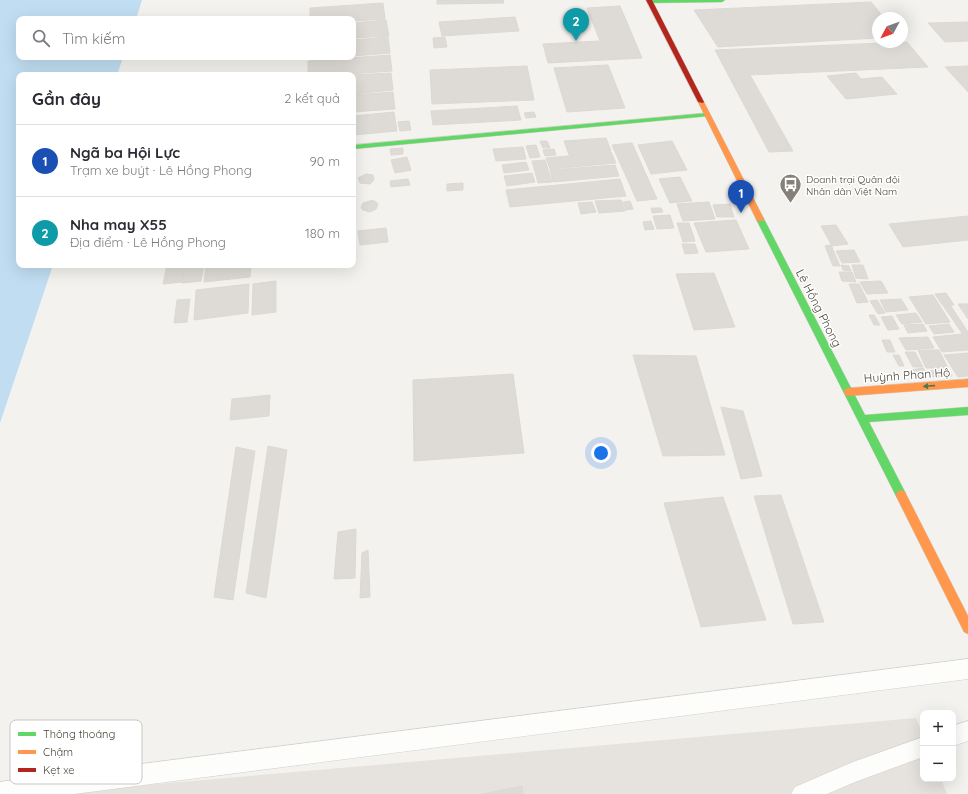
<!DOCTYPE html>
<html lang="vi">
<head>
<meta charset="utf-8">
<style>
	body { margin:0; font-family:Quicksand,sans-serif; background:#f2f2f3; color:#2b2b33 }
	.controls { position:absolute; right:12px; bottom:12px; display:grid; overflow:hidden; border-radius:8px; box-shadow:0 4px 16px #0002 }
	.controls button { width:36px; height:36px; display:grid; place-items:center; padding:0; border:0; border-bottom:1px solid #e1e1e2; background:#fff; color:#2b2b33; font:20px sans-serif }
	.compass { position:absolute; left:872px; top:12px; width:36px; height:36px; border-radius:50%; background:#fff; box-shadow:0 4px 16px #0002; rotate:229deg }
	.you { position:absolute; left:601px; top:453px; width:14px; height:14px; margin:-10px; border:3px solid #fff; border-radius:50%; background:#1a73e8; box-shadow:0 0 0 6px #1a73e833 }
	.badge { display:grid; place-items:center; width:26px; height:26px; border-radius:50%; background:#2563eb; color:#fff; font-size:13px; font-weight:700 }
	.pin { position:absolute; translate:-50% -33px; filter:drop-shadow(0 1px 2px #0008) }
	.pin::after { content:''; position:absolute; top:21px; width:14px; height:12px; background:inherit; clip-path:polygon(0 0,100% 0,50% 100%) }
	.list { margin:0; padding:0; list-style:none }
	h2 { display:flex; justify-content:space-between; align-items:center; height:52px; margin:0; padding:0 16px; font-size:17px }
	h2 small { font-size:13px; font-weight:400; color:#7c7c81 }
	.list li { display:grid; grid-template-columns:26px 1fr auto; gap:12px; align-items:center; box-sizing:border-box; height:72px; padding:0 16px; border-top:1px solid #e1e1e2 }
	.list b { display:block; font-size:15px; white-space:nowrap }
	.list p { margin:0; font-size:13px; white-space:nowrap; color:#7c7c81 }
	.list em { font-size:13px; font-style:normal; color:#7c7c81 }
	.icon { flex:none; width:22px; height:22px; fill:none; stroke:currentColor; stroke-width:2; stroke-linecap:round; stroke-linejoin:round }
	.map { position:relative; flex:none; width:968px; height:794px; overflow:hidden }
	.search { position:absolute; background:#fff; box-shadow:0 4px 16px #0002; left:16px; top:16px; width:340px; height:44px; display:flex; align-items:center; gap:10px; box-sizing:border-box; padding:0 14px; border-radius:8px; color:#7c7c81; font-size:15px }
	.panel { position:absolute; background:#fff; box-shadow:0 4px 16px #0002; left:16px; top:72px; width:340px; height:196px; border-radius:8px }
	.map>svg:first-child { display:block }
	.industrial { fill:#e6e2de }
	.water { fill:#c0ddf1 }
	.building { fill:#dedbd6; stroke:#dcd9d4 }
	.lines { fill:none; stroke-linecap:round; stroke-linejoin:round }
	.lane-casing { stroke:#d2d0cb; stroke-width:1 }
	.fast-casing { stroke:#d3cfc5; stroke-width:1 }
	.slow-casing { stroke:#d3cfc5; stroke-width:1 }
	.jam-casing { stroke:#d3cfc5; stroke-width:1 }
	.lane { fill:#fdfdfc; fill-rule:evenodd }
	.fast { fill:#63d668; fill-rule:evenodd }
	.slow { fill:#ff974d; fill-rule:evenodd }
	.jam { fill:#b3261e; fill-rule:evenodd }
	.oneway { fill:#537749 }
	.labels { text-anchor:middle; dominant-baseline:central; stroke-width:3; stroke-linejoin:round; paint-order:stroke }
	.far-poi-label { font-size:10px; fill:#4b4439; stroke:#fff; text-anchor:start }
	.street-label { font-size:12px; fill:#4b4439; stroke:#fff }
	.key { fill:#fff; stroke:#c9c7c4; stroke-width:1 }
	.key-label { font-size:11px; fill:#4b4439 }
</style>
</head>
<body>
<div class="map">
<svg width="968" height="794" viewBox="0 0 968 794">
	<rect width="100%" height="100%" fill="#f4f2ee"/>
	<!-- industrial -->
	<path class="industrial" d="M916,718L923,735V779H941L947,794H42Z"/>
	<!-- water -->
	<path class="water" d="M0,0H142L136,19H19V57H123L117,75H19V265H53L0,423Z"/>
	<!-- building -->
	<path class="building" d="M437,0H503L504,3L437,4Z
		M871,2L884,18H878V38L718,47L694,10Z
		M383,3L385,19L353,21V19H310V8Z
		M620,6L642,58L548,63L543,44L600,41L587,8Z
		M515,17L519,31L442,36L439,22Z
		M386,20L389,36L353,38V23Z
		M968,22V41L945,42L928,23Z
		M388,37L390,53L353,56V40Z
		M445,37L447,47L434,48L433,38Z
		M907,42L928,67L750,75L793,151L769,152L715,50Z
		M390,55L392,71L335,75H308V61Z
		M608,65L625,108L567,112L554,68Z
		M527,66L534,100L432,104L430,70Z
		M968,66V92L945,67Z
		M391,73L393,90L353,94V75Z
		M856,73L861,79L882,77L897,94L846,99L827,76Z
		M393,92L395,109L353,112V95Z
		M517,106L521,120L433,125L431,111Z
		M394,112L397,131L353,135V116Z
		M534,112L536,117L526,118L524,113Z
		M409,121L411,130L400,131L398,122Z
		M606,138L611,151L569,155L564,141Z
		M540,141H547L550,148H543Z
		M672,141L687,170L651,174L638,145Z
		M632,143L657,199L637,201L612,145Z
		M536,145L540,157L530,158L526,146Z
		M523,147L526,159L496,161L493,149Z
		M403,148V154L391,155L390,149Z
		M554,149L556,155L545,156L543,150Z
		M611,152L616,163L550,169L546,158Z
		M407,157L411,170L395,173L391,160Z
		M545,160L552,182L538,183L532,161Z
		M526,162L529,170L504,173L502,165Z
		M615,165L619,176L553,182L550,170Z
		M532,173L535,182L507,186L504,176Z
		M366,174L373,175L374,180L370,184L360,183L358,178Z
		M680,177L692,201L670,203L659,179Z
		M408,179L410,185L391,187L390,181Z
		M620,179L626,196L510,207L506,190Z
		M463,183V190L447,191V184Z
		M373,200L378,204L376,209L370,212L363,210L361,208L363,203Z
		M621,200L625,211L599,213L595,201Z
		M630,201L633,209L626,210L623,202Z
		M592,202L596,212L581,214L578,203Z
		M709,202L715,219L683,221L677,204Z
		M730,204L734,217H717L713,205Z
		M651,208H661L663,212L652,213Z
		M670,215L674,228L657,229L653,216Z
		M968,216V240L903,247L889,224Z
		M736,220L749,249L706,252L694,223Z
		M651,221L654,229L645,230L643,222Z
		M677,223H689L695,241L683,242Z
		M836,225L848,244L832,246L821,226Z
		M386,228L388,242L360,245L358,231Z
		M682,244H695L698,253L685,254Z
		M831,245L840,266H833L825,246Z
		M854,250L860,262L842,263L836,251Z
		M167,265H184L182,282L163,284Z
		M185,265H204L201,281L182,283Z
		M206,265H251L250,277L204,282Z
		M841,265L849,266L851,271L843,270Z
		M852,265H863L868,279L856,278Z
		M839,272H852L856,282L842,281Z
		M714,273L735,327L694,330L676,274Z
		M276,281V312L252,315L253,284Z
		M881,281L888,293L867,294L860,282Z
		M249,284L248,313L194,320L196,290Z
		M849,284H859L868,302L857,303Z
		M946,293L954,305L943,306L935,294Z
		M933,295L950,322L926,324L909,297Z
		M190,299L187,322L174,323L177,300Z
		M901,299L908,310L886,312L880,300Z
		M877,300L885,313L878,314L870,301Z
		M958,304H968V319Z
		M951,306L968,332V342L944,307Z
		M916,313L922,322L902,324L896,315Z
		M869,315H874L880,325H874Z
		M892,316L899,329L888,330L881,317Z
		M923,324L927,331L908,333L904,325Z
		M949,324L954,332L934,334L929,326Z
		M962,334L968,343V350L942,352L933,337Z
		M928,337L934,348L906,350L899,338Z
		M882,340H890L895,352H887Z
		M918,350H939L948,368H926Z
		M905,352H915L923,367H913Z
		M968,353V376L958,377L944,355Z
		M633,355L696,356L725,455L663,456Z
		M893,355H899L904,366H899Z
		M923,368L927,373L914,374L911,370Z
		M949,370L952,376L933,377L929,371Z
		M513,374L524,453L414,461L413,380Z
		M270,395L269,416L230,420L232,399Z
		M721,407L743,411L762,476L741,479Z
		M268,446L287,450L266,598L246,593Z
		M236,447L255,451L233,600L214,597Z
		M781,495L824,622L793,624L754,496Z
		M723,497L766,620L701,627L664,503Z
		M356,529L355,578L334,579L338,532Z
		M368,550L370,597L360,598L362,553Z
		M522,786L523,794H482Z"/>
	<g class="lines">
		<defs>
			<path id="lane" d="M968,659V679L74,794H0V782Z
				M968,721V741L953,746V726Z
				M923,737V757L855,782L827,794H791L795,787L853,762Z"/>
			<path id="fast" d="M650,0H725L722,2L648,3L647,2Z
				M707,113L709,114V116L353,149V145Z
				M757,217H763L764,219L865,415L968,407V415L869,422L905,492L906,495L905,498L901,500L897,498L756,219Z"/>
			<path id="slow" d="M701,100L704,102L764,219L763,221H757L756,219L698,102Z
				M968,379V387L848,396L845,395L844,392L845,389L848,388Z
				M901,490L905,492L968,616V634L964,632L897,498L896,495L897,492Z"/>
			<path id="jam" d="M646,0H652L704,102L703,103L698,102Z"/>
		</defs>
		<!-- lane casing -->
		<use href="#lane" class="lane-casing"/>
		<!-- fast casing -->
		<use href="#fast" class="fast-casing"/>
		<!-- slow casing -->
		<use href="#slow" class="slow-casing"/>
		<!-- jam casing -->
		<use href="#jam" class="jam-casing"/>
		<!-- lane -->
		<use href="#lane" class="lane"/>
		<!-- fast -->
		<use href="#fast" class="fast"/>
		<!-- slow -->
		<use href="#slow" class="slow"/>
		<!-- jam -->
		<use href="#jam" class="jam"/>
	</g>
	<!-- one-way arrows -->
	<defs><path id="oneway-solid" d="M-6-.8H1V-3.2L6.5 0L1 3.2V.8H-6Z"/></defs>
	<use class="oneway" href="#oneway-solid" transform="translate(929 386) rotate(176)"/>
	<!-- icons -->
	<defs>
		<symbol id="bus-pin" viewBox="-11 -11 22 30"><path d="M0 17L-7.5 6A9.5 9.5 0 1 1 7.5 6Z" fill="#868178" stroke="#fff"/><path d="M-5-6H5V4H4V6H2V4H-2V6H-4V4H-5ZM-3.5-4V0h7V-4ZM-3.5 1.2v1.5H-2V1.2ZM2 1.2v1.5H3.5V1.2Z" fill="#fff"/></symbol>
	</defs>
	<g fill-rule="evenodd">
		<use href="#bus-pin" x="778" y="172" width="25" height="34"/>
	</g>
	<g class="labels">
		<!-- far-poi labels -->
		<g class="far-poi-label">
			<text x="806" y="179">Doanh trại Quân đội<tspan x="806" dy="12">Nhân dân Việt Nam</tspan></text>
		</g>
		<!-- street labels -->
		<g class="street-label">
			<text transform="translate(819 308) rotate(63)">Lê Hồng Phong</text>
			<text transform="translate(907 375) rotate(-4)">Huỳnh Phan Hộ</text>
		</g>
	</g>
	<!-- legend -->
	<rect x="10" y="720" width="132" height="64" rx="6" class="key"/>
	<rect x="18" y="732" width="18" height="4" fill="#63d668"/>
	<rect x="18" y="750" width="18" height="4" fill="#ff974d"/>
	<rect x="18" y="768" width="18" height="4" fill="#b3261e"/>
	<g class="key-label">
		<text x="43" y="738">Thông thoáng</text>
		<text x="43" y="756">Chậm</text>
		<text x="43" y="774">Kẹt xe</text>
	</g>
</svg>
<div class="controls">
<button>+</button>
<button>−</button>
</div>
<svg class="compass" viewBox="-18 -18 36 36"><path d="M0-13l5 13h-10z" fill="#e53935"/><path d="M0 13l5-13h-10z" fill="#7c7c81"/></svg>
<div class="you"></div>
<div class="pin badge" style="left:741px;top:213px;background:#1a4fb4">1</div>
<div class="pin badge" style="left:576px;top:41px;background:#0f9aa8">2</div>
<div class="search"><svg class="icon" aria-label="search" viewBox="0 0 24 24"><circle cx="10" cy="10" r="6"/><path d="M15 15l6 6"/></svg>Tìm kiếm</div>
<section class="panel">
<h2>Gần đây<small>2 kết quả</small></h2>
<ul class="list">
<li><span class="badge" style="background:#1a4fb4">1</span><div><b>Ngã ba Hội Lực</b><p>Trạm xe buýt · Lê Hồng Phong</p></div><em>90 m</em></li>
<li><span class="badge" style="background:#0f9aa8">2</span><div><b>Nha may X55</b><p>Địa điểm · Lê Hồng Phong</p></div><em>180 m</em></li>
</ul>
</section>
</div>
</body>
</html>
